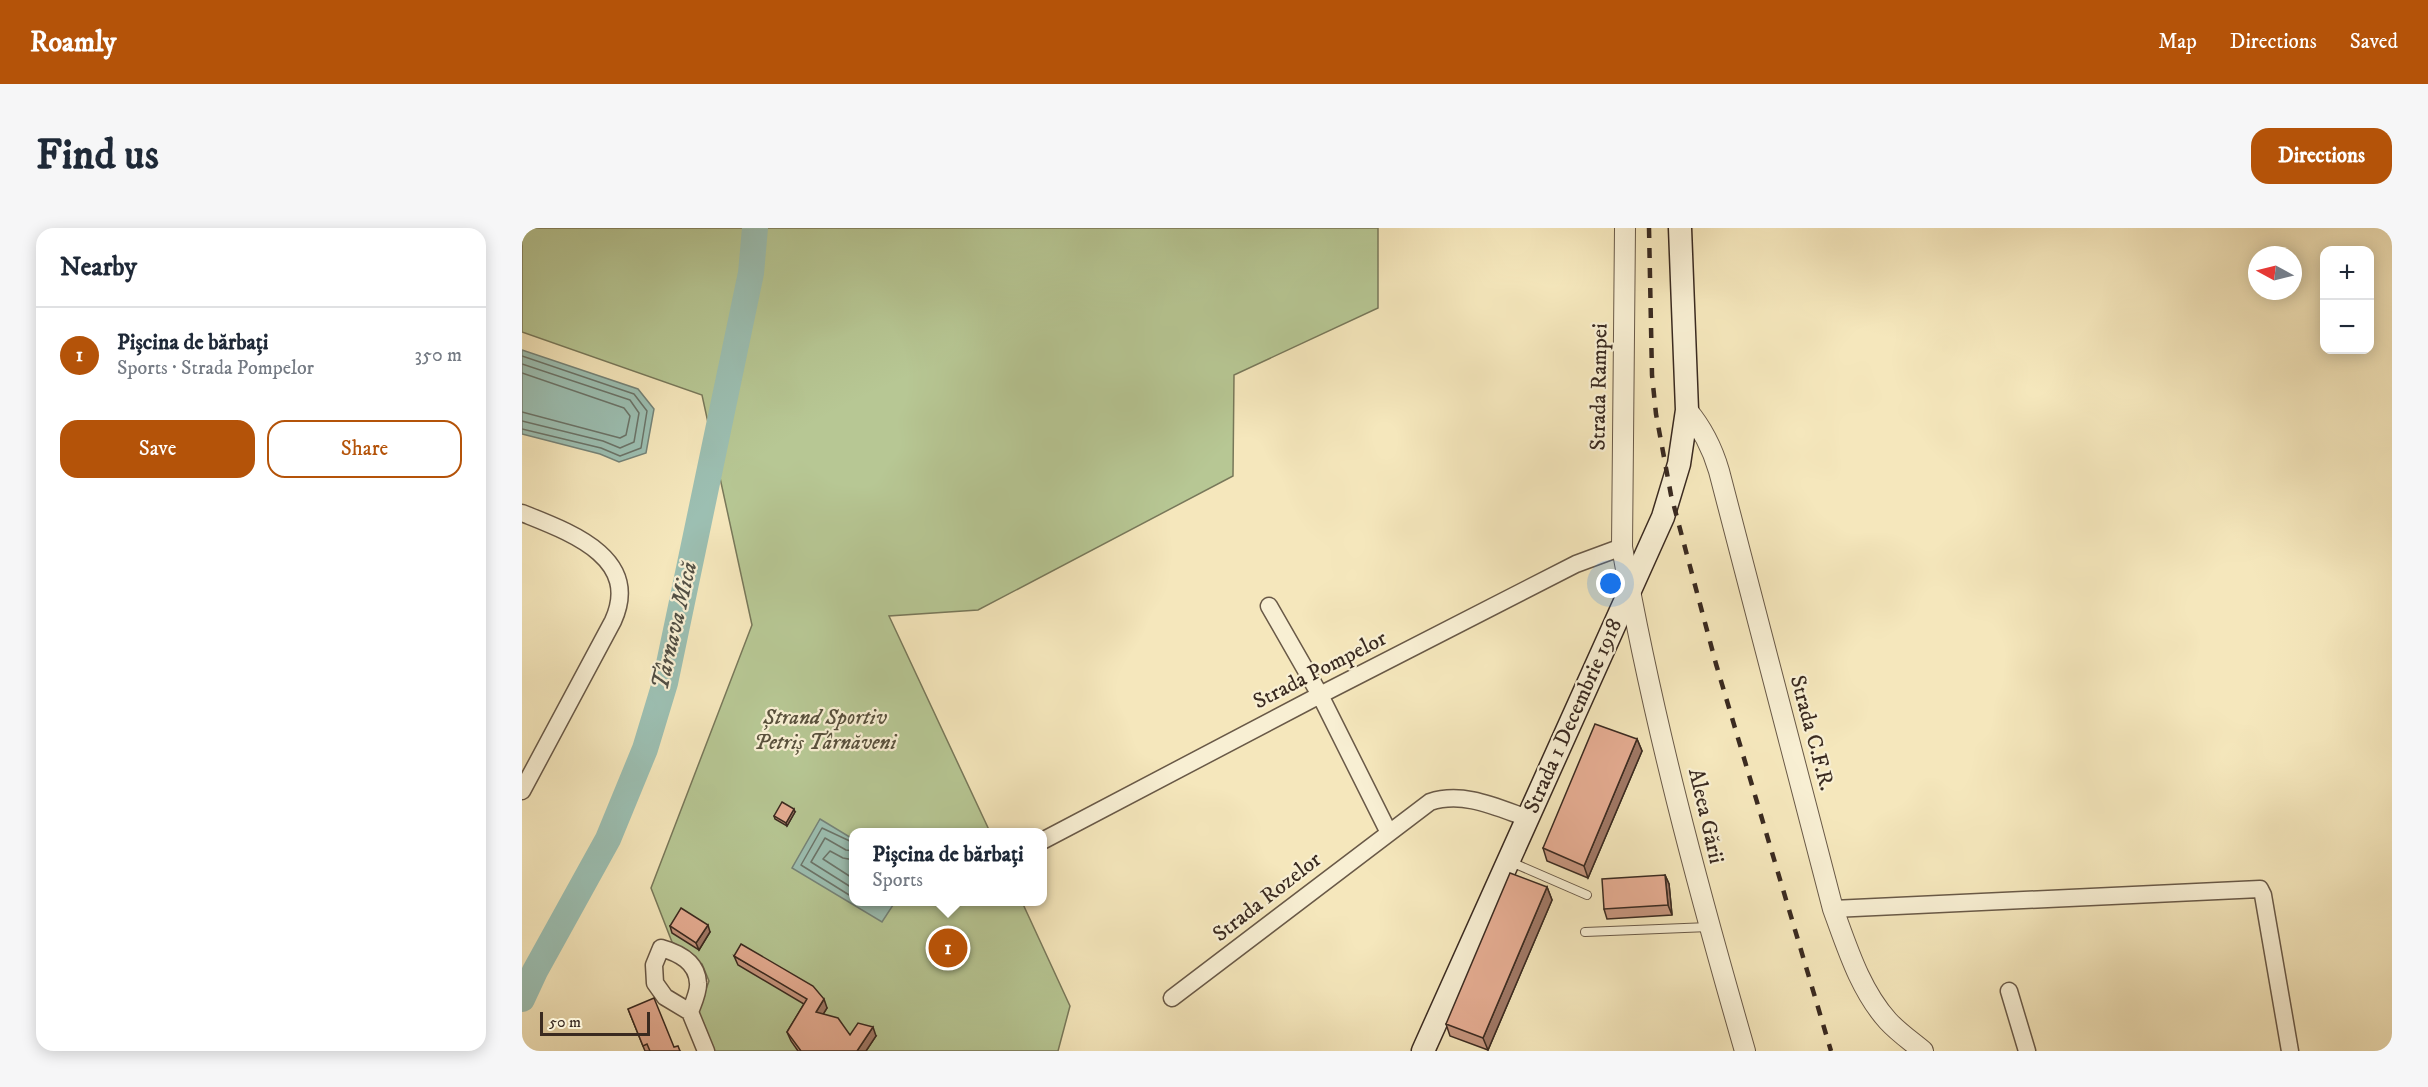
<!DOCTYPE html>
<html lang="en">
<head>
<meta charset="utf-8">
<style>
	body { margin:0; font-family:"IM FELL DW Pica",serif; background:#f6f6f7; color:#1f2937 }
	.controls { position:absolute; right:18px; top:18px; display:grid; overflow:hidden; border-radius:12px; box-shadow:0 3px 15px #0003 }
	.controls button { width:54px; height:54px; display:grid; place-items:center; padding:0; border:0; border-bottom:2px solid #e0e1e3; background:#fff; color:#1f2937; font:30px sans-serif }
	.compass { position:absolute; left:1726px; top:18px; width:54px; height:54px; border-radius:50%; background:#fff; box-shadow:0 3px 15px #0003; rotate:277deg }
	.scale { position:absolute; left:18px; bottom:15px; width:110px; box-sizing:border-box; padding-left:6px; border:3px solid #3a2a20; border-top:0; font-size:16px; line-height:21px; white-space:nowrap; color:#3a2a20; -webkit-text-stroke:4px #f8efd3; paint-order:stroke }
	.you { position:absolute; left:1089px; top:356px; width:21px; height:21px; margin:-15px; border:4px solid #fff; border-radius:50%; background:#1a73e8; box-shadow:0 0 0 9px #1a73e833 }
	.badge { display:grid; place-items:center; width:39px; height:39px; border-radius:50%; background:#b45309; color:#fff; font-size:20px; font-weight:700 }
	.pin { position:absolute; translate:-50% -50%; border:3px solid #fff; box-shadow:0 2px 6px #0006 }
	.popup { position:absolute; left:327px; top:600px; width:198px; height:78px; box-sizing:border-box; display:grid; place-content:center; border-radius:12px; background:#fff; filter:drop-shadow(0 2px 4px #0005); font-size:20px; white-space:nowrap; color:#747a83 }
	.popup b { font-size:22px; color:#1f2937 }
	.popup::after { content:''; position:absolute; left:50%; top:100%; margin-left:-12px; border:12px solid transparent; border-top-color:#fff }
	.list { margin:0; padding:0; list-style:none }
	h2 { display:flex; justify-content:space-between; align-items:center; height:78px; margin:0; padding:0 24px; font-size:26px }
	h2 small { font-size:20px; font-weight:400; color:#747a83 }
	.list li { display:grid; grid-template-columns:39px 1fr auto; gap:18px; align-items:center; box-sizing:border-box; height:96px; padding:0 24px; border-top:2px solid #e0e1e3 }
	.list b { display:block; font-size:22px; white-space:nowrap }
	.list p { margin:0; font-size:20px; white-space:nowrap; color:#747a83 }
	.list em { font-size:20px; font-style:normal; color:#747a83 }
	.actions { display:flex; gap:12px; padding:18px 24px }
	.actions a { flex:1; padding:14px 0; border:2px solid #b45309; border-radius:18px; text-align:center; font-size:21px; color:#b45309 }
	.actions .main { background:#b45309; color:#fff }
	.map { position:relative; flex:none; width:1870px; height:823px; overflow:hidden; border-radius:18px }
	header { display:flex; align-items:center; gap:36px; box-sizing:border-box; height:84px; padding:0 30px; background:#b45309; color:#fff }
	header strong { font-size:28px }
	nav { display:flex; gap:33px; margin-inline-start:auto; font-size:21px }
	.intro { display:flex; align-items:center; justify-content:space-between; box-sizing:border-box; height:144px; padding:0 36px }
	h1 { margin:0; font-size:42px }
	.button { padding:15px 27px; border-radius:18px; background:#b45309; color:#fff; font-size:21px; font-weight:700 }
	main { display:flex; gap:36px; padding:0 36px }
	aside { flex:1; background:#fff; border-radius:18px; box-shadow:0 3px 15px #0003 }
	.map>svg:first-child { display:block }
	.green { fill:#b7c794; stroke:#78785a; stroke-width:1.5 }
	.water { fill:#9cbfb2; stroke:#758378; stroke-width:1.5 }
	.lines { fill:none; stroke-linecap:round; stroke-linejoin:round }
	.shore { stroke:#6b7469; stroke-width:1.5 }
	.river { stroke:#9cbfb2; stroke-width:26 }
	.service-casing { stroke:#695947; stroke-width:10 }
	.minor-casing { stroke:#695947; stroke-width:19 }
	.tertiary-casing { stroke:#695947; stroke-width:22 }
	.secondary-casing { stroke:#3a2a20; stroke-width:25 }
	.service { stroke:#f8efd3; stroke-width:8 }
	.minor { stroke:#f8efd3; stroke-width:16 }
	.tertiary { stroke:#f8efd3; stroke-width:20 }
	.secondary { stroke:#f8efd3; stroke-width:22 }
	.rail { stroke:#3a2a20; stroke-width:4.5; stroke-dasharray:10 10; stroke-linecap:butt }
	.wall { fill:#c6957e; stroke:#3a2a20; stroke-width:1.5 }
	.shaded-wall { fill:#a17967; stroke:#3a2a20; stroke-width:1.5 }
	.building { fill:#e6ad93; stroke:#3a2a20; stroke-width:1.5 }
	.labels { text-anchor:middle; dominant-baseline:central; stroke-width:4.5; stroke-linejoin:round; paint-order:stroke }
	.street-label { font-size:22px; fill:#3a2a20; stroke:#f8efd3 }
	.park-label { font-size:22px; font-style:italic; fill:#59513d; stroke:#f8efd3 }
	.water-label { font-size:24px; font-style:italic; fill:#524f44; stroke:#f8efd3 }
</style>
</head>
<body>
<header>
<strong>Roamly</strong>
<nav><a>Map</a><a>Directions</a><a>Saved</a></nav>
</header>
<div class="intro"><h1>Find us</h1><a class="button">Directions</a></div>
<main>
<aside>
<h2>Nearby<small></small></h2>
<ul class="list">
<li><span class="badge">1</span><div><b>Pișcina de bărbați</b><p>Sports · Strada Pompelor</p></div><em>350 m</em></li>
</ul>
<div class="actions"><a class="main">Save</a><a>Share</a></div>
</aside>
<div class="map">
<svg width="1870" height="823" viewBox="0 0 1870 823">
	<rect width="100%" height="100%" fill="#f5e7bc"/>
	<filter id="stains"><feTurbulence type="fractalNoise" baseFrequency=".00333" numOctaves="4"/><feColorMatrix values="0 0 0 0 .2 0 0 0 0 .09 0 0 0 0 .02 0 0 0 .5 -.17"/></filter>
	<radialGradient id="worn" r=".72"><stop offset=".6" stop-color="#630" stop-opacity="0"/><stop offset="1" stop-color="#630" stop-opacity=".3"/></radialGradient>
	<!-- green -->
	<path class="green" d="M0,0H856V80L712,147L711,248L456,382L367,388L468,604H332V674H500L548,778L536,823H184L172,794L187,753L180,736L150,714L129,660L230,397L180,167L0,104Z"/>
	<!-- water -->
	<path class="water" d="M0,122L116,161L132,181L124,225L97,234L78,226L0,206Z
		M298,591L331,611L332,674H373L360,694L270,640Z
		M412 721a14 14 0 1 1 28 0a14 14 0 1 1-28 0Z"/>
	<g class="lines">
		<!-- shore -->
		<path class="shore" d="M0,128L112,166L125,183L119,220L98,228L79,220L0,201
			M0,136L108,172L117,185L112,214L98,220L81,213L0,193
			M0,145L102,180L108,188L104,207L98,210L0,184
			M332,615L300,600L279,637L332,670
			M332,623L324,622L303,610L289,634L332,661
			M332,632L321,630L308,623L301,631L332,651"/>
		<!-- river -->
		<path class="river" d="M0,771L13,743L86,611L123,521L143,455L229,45L233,0"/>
		<defs>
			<path id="service" d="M989,634L1065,667
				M1063,704L1187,699"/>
			<path id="minor" d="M0,285C47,304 120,329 91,393L0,563
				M747,378L798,467L866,603
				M520,613L798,467L1054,336L1100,319
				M1311,681L1738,661L1741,667L1768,823
				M1487,763L1505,823
				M650,770L908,574C941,563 974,579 1005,590
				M168,784C171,776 177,763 176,755C175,734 157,725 139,720L132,737L133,755L143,769L168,784L184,823"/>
			<path id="tertiary" d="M1103,0L1100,319C1130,489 1175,657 1223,823
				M1165,182C1181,201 1190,219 1197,243L1311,681C1325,719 1338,762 1366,793C1376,804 1389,813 1401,823"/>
			<path id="secondary" d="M901,823L1141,289L1157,236L1165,182L1158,0"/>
		</defs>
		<!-- service casing -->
		<use href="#service" class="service-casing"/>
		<!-- minor casing -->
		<use href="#minor" class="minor-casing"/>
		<!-- tertiary casing -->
		<use href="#tertiary" class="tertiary-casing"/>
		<!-- secondary casing -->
		<use href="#secondary" class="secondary-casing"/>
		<!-- service -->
		<use href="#service" class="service"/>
		<!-- minor -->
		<use href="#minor" class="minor"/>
		<!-- tertiary -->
		<use href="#tertiary" class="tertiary"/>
		<!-- secondary -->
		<use href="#secondary" class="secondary"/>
		<!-- rail -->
		<path class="rail" d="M1127,0L1130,147L1134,186L1149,267L1194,436L1309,823"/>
	</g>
	<!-- wall -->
	<path class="wall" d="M1115,511L1120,523L1066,650L1025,633L1021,620Z
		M273,584L265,598L253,591L252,588Z
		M1143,647L1147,656L1150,687L1085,691L1082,681Z
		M1025,659L1030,672L966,822L928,808L924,796Z
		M148,698L188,704L177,722L150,705Z
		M212,728L305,780L301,786L328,807L354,808L344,823H276L269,813L265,804L282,776L216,737Z
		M106,781L152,819L158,823H123Z"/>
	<!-- shaded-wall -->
	<path class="shaded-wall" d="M1115,511L1120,523L1066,650L1062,638Z
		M272,581L273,584L265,598L264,595Z
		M1143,647L1147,656L1150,687L1146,677Z
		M1025,659L1030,672L966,822L961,810Z
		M186,697L188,704L177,722L174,715Z
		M302,771L305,780L297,793L294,784Z
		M351,799L354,808L344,823H335Z"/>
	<!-- building -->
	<path class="building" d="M1073,496L1115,511L1062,638L1021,620Z
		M260,574L272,581L264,595L252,588Z
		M988,645L1025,659L961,810L924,796Z
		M1143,647L1146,677L1082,681L1080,651Z
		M159,680L186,697L174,715L148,698Z
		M219,716L291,758L302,771L294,784L316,790L328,807L336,795L351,799L335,823H279L265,804L285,771L212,728Z
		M132,770L152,819L156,818L158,823H128L125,816L121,818L106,781Z"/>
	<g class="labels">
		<!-- street labels -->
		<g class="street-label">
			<text transform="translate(1077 159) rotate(-89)">Strada Rampei</text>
			<text transform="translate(798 442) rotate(-27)">Strada Pompelor</text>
			<text transform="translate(1051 488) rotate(-66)">Strada 1 Decembrie 1918</text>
			<text transform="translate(1290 505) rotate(75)">Strada C.F.R.</text>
			<text transform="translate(1184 588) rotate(77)">Aleea Gării</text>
			<text transform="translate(745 669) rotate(-38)">Strada Rozelor</text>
		</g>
		<!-- park labels -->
		<g class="park-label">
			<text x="303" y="489">Ștrand Sportiv<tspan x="303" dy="25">Petriș Târnăveni</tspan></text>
		</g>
		<!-- water labels -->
		<g class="water-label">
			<text transform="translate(153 398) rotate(-77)">Târnava Mică</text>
		</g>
	</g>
	<rect width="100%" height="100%" filter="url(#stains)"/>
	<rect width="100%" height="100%" fill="url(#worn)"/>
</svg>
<div class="controls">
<button>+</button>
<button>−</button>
</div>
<svg class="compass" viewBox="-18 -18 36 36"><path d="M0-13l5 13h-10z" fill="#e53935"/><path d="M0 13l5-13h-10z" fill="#747a83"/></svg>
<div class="scale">50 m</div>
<div class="you"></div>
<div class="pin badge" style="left:426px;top:720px">1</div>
<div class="popup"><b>Pișcina de bărbați</b>Sports</div>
</div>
</main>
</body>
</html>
